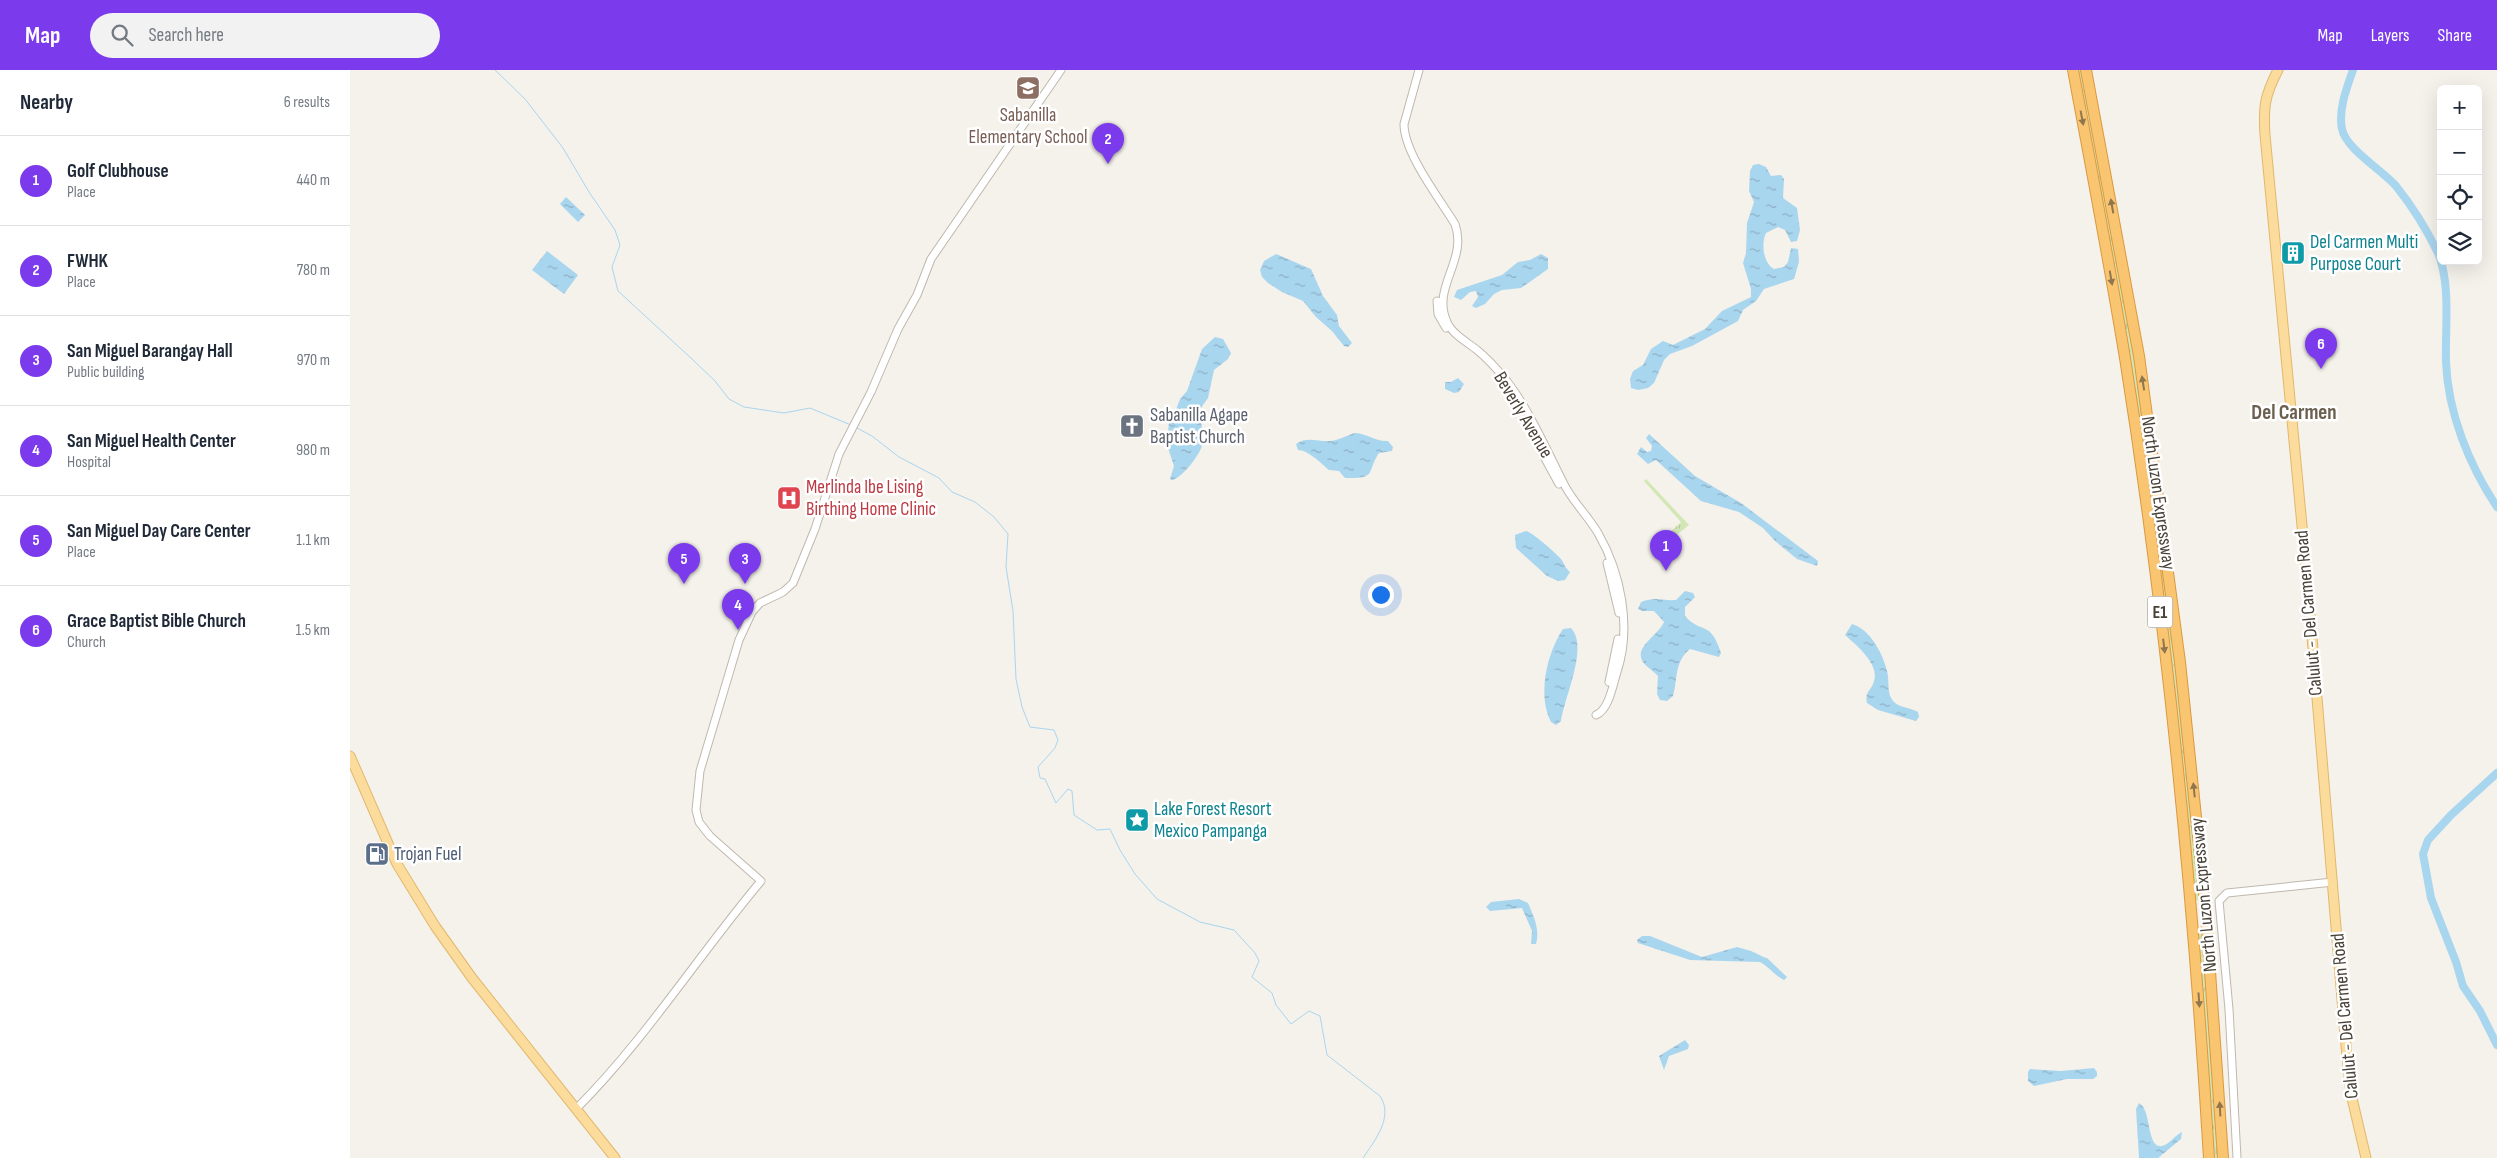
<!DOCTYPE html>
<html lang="en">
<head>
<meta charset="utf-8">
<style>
	body { margin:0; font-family:"Sofia Sans Condensed",sans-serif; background:#f2f2f3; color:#1f2937 }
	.controls { position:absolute; right:15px; top:15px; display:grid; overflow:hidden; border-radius:8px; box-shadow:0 5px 20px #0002 }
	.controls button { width:45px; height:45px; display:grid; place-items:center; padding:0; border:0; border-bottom:1px solid #e0e1e3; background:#fff; color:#1f2937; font:25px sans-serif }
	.you { position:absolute; left:1030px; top:524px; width:18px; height:18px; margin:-12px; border:4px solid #fff; border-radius:50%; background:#1a73e8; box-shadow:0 0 0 8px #1a73e833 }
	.badge { display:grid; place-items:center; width:32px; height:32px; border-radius:50%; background:#7c3aed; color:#fff; font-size:16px; font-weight:700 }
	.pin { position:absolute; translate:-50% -41px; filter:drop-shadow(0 1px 2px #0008) }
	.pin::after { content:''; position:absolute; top:26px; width:18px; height:15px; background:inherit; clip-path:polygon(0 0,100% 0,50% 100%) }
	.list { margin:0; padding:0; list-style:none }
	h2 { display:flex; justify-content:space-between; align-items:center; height:65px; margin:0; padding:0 20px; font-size:21px }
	h2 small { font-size:16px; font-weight:400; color:#747a83 }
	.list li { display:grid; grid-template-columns:32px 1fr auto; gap:15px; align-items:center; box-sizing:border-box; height:90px; padding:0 20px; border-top:1px solid #e0e1e3 }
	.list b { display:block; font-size:19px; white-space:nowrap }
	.list p { margin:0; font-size:16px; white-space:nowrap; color:#747a83 }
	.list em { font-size:16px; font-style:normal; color:#747a83 }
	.icon { flex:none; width:28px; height:28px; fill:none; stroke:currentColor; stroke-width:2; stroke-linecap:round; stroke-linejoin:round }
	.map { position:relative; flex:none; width:2147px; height:1088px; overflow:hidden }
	header { display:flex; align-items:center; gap:30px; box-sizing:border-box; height:70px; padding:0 25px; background:#7c3aed; color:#fff }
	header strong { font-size:24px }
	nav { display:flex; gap:28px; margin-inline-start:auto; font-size:18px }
	.search { width:350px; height:45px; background:#f2f2f3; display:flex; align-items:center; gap:12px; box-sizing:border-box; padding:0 18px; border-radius:28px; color:#747a83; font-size:19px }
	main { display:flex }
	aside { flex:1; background:#fff }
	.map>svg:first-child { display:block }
	.grass { fill:url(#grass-tufts) }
	.water { fill:url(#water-ripples) }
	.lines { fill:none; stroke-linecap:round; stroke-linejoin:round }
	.stream { stroke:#a9d6ef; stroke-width:1 }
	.river { stroke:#a9d6ef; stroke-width:8 }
	.minor-casing { stroke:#c0b8ad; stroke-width:9 }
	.major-casing { stroke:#e1b86c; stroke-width:11 }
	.highway-casing { stroke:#da9940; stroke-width:12 }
	.minor { stroke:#fff; stroke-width:7 }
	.major { stroke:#fbdc9d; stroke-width:9 }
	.highway { stroke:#fac571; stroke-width:10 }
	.oneway { fill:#90764f }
	.labels { text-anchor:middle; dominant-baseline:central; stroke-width:5; stroke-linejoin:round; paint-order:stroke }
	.shield { fill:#fff; stroke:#807b74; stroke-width:1 }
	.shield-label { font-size:18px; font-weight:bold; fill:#494238 }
	.education-label { font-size:19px; fill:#785e54; stroke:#fff }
	.culture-label { font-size:19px; fill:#0d838f; stroke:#fff; text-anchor:start }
	.worship-label { font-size:19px; fill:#5b616d; stroke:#fff; text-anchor:start }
	.street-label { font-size:19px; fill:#494238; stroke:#fff }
	.health-label { font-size:19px; fill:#be3a42; stroke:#fff; text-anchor:start }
	.service-label { font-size:19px; fill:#4e5e75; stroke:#fff; text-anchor:start }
	.quarter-label { font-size:21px; font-weight:bold; fill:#6b5f50; stroke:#fff }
</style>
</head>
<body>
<header>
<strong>Map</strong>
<div class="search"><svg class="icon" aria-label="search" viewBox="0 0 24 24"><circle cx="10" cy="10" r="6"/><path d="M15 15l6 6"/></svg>Search here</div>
<nav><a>Map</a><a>Layers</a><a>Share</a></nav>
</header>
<main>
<aside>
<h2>Nearby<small>6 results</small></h2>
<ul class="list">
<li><span class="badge">1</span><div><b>Golf Clubhouse</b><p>Place</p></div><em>440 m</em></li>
<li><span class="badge">2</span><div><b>FWHK</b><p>Place</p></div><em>780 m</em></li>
<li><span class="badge">3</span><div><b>San Miguel Barangay Hall</b><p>Public building</p></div><em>970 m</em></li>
<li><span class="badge">4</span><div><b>San Miguel Health Center</b><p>Hospital</p></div><em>980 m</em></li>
<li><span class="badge">5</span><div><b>San Miguel Day Care Center</b><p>Place</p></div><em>1.1 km</em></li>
<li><span class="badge">6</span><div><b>Grace Baptist Bible Church</b><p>Church</p></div><em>1.5 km</em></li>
</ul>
</aside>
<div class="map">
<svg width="2147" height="1088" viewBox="0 0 2147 1088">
	<defs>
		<pattern id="grass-tufts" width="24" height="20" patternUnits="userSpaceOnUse" patternTransform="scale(1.25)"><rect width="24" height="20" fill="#d3e7b5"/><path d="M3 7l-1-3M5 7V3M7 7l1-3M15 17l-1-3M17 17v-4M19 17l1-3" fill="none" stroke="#b7c79c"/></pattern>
		<pattern id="water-ripples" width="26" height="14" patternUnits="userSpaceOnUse" patternTransform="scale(1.25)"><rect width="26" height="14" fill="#a9d6ef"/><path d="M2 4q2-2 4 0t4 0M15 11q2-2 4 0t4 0" fill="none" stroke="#8cafc3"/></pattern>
	</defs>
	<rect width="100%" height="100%" fill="#f5f1eb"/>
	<!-- grass -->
	<path class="grass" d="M1725,0H1734L1789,310L1814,484L1849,831L1844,828L1823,626Z
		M1296,409L1339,455L1323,468H1314L1331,452L1294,411Z
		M1851,858L1853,859L1871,1088H1863L1847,860Z"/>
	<!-- water -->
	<path class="water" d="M1409,94L1416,97L1421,106L1431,105L1434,109L1433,128L1447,138L1450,160L1447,171L1441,172L1435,160L1428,157L1416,163C1411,173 1413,193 1424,199L1434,197L1438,192L1441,178L1448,179L1449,192L1444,209L1414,219L1406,231L1393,240L1388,251L1342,276L1320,284L1314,290L1304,313L1298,318L1288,320L1281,318L1280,309L1283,301L1293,295L1301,279L1313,271L1323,275L1355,259L1372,241L1401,227V219L1393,193L1396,183L1397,153L1404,132L1399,121L1400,101L1403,95Z
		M216,127L235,145L228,152L210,134Z
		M197,181L228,205L214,224L182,200Z
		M926,184L961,199L973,226L987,245L989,256L1002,273L998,277L994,276L982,261L966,247L953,231L932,222L918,213L912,207L910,200L914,191Z
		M1191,184L1198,188V199L1171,218L1152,220L1144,224L1135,234L1126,238L1122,236L1128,227L1126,221L1120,222L1111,230L1104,227L1107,220L1152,205L1168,192L1180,190Z
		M865,267L873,269L881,283L878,289L864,300L858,328L850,339C851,347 853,367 852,375C851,384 830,410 822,410L820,409L824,396L817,375L819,351L824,345L830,329L837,321L852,279Z
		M1108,308L1114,314L1109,322L1104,323L1095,319V312H1101Z
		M1004,363C1016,363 1026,372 1038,371L1043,377L1042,381L1029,383C1016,402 1028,409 995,408L989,401L979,400C972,394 958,380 948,380L946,374C957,366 968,372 981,371C989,370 996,366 1004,363Z
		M1299,364L1345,406L1391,433L1468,491L1467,496L1447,489L1425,471L1413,458L1389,442L1351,431L1306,390L1298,394L1287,384L1291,377L1297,382L1301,381L1302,376L1296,368Z
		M1176,461C1182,462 1207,484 1211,489C1214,493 1215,498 1220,502L1215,510L1208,511L1197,506L1166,478L1165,465Z
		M1335,521L1343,523L1345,527L1335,537V546C1352,565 1360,549 1371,583L1369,587L1340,579C1324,592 1328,609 1323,626L1317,631L1310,630L1307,624L1308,606C1304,601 1296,597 1293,592C1283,577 1309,565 1314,552L1304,541H1292L1288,539L1291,532C1307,526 1311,531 1326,530Z
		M1502,554C1520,559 1533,584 1537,601C1540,612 1536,622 1543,631C1549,638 1560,637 1568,642L1569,647L1566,651L1528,640L1517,633C1514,622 1522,620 1524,611C1530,594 1505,574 1495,565Z
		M1221,558C1239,577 1214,628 1211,651L1206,655L1201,652C1187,625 1197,583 1213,559Z
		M1169,829L1178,833C1184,847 1190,859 1186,874H1181L1182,861L1172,838L1140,841L1136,837L1141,832Z
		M1292,866H1300L1352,887L1387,877L1401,881L1418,889L1437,907L1434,910C1424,905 1419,897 1410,892L1340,890L1288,873L1287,870Z
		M1335,970L1339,975L1338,979L1319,986L1314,1000L1309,986Z
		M1744,998L1747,1002V1006L1743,1009H1717L1684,1016L1678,1011V1002L1680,999L1711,1001Z
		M1789,1033C1802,1039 1796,1079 1812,1076C1820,1074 1825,1065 1832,1062L1831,1069L1808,1088H1789L1786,1039Z"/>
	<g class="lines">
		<!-- stream -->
		<path class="stream" d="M145,0L175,29L213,78L239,122L265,160L270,175L262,197L268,221L342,289L365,311L379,329L394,337L434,343L460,338L501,355
			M507,358L522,366L549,387L589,408L602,422L625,432L644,447L658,464L656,497L663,541L666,609L672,637L680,657L704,660L708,670L705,678L688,697L690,708L695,709L706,733L718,719L722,721L724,745L747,760L760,759L770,780L785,804L807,829L850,852L884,860L905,883L909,891L902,907L922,923L926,935L941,954L959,941L970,946L977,985L1030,1026C1044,1047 1025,1070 1013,1088"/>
		<!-- river -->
		<path class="river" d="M2003,0C1997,17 1988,40 1992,59C1996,79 2032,100 2046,116C2062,136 2077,160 2088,183C2101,214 2095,259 2096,292C2098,343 2119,395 2147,437
			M2147,703L2101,745L2078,770L2073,784L2081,828L2106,892L2113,916L2130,941L2147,975"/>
		<defs>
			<path id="minor" d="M1069,0L1054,54C1054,83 1089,128 1105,154C1118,191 1081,217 1097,252C1102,264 1117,272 1127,280C1138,289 1147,299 1156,310C1179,339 1198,383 1215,416C1224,433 1238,446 1248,463C1271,503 1282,557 1267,602C1263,614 1259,640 1246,645
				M1087,231L1088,244L1096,258
				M1191,381L1209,414
				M1257,493L1269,543
				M1259,612L1268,569
				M226,1039C295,970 348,886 411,811L360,766L349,752L346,740L350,701L389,570L402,542L410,533L433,522L443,513L465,459L489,384L521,322L548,259L567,225L581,189L711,0
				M1887,1088L1879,939L1869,831L1877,823L1983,812"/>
			<path id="major" d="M1928,0C1915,25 1913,37 1915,65L1958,519L1995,966L2001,1024L2016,1088
				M0,686L47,794L85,856L122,908L265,1088"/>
			<path id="highway" d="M1723,0C1741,96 1759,191 1775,288C1817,553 1843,820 1859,1088
				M1736,0L1789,286L1830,592L1856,844L1873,1088"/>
		</defs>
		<!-- minor casing -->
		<use href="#minor" class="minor-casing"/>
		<!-- major casing -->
		<use href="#major" class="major-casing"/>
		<!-- highway casing -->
		<use href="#highway" class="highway-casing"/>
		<!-- minor -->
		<use href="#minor" class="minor"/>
		<!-- major -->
		<use href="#major" class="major"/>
		<!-- highway -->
		<use href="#highway" class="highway"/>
	</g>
	<!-- one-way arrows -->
	<defs><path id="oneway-solid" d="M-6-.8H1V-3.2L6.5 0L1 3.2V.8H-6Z" transform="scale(1.25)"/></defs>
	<g class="oneway">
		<use href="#oneway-solid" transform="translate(1732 48) rotate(79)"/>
		<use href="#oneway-solid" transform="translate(1762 136) rotate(-100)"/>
		<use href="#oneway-solid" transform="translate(1761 208) rotate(80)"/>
		<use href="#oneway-solid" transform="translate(1793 313) rotate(-99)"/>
		<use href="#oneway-solid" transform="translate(1814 576) rotate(83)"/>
		<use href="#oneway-solid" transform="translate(1844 720) rotate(-96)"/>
		<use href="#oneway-solid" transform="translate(1849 930) rotate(86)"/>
		<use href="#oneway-solid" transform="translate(1870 1039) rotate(-93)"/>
	</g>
	<!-- icons -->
	<defs>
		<symbol id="school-square" viewBox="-11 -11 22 22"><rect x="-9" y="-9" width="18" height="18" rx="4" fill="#8d6e63" stroke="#fff"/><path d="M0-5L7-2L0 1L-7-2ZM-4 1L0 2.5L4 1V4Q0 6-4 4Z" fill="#fff"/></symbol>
		<symbol id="building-square" viewBox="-11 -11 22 22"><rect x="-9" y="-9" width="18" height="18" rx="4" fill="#0f9aa8" stroke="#fff"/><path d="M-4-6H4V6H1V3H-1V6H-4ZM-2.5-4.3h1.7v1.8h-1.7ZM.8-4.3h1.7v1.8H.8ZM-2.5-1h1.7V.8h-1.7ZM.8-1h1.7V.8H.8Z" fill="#fff"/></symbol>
		<symbol id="church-square" viewBox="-11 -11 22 22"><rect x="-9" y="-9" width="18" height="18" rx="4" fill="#6b7280" stroke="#fff"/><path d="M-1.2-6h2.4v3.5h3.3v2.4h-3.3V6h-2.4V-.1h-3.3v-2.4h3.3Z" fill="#fff"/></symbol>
		<symbol id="hospital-square" viewBox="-11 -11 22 22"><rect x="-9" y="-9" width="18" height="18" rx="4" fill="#e0444e" stroke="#fff"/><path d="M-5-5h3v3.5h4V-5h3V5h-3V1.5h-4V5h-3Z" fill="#fff"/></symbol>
		<symbol id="sight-square" viewBox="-11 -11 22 22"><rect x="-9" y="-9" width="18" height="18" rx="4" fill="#0f9aa8" stroke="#fff"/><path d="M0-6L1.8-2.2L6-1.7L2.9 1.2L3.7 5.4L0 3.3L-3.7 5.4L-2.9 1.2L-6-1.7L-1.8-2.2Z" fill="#fff"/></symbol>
		<symbol id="fuel-square" viewBox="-11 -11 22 22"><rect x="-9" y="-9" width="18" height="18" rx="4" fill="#5c6f8a" stroke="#fff"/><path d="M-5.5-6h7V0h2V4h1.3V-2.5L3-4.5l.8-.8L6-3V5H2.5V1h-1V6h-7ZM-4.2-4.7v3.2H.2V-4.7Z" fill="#fff"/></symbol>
	</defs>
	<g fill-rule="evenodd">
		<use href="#school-square" x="664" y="4" width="28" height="28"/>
		<use href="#building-square" x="1929" y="169" width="28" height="28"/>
		<use href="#church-square" x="768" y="342" width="28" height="28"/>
		<use href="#hospital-square" x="425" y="414" width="28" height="28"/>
		<use href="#sight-square" x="773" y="736" width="28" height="28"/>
		<use href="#fuel-square" x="13" y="770" width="28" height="28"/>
	</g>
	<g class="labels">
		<!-- shield labels -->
		<rect class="shield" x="1797.5" y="526.5" width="25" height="31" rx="4"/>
		<g class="shield-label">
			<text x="1810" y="542">E1</text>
		</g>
		<!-- education labels -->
		<g class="education-label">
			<text x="678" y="45">Sabanilla<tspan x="678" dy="22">Elementary School</tspan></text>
		</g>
		<!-- culture labels -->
		<g class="culture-label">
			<text x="1960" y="172">Del Carmen Multi<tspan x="1960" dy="22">Purpose Court</tspan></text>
			<text x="804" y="739">Lake Forest Resort<tspan x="804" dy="22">Mexico Pampanga</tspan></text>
		</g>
		<!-- worship labels -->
		<g class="worship-label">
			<text x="800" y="345">Sabanilla Agape<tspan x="800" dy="22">Baptist Church</tspan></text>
		</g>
		<!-- street labels -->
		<g class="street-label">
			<text transform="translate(1173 345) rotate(59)">Beverly Avenue</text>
			<text transform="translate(1808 423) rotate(82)">North Luzon Expressway</text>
			<text transform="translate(1959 543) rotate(-95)">Calulut - Del Carmen Road</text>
			<text transform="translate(1854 825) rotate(-95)">North Luzon Expressway</text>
			<text transform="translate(1995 946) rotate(-95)">Calulut - Del Carmen Road</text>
		</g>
		<!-- health labels -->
		<g class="health-label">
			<text x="456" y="417">Merlinda Ibe Lising<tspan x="456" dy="22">Birthing Home Clinic</tspan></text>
		</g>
		<!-- service labels -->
		<g class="service-label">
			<text x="44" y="784">Trojan Fuel</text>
		</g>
		<!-- quarter labels -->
		<g class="quarter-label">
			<text x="1944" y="342">Del Carmen</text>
		</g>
	</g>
</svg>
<div class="controls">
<button>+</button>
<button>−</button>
<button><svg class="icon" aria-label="locate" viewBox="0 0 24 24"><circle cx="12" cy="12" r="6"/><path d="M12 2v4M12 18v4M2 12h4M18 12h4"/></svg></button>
<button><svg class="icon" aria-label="layers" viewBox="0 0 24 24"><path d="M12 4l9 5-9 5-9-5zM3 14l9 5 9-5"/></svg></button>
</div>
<div class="you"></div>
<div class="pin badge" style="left:1316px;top:501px">1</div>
<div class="pin badge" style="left:758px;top:94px">2</div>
<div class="pin badge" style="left:395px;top:514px">3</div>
<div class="pin badge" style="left:388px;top:560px">4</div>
<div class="pin badge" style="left:334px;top:514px">5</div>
<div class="pin badge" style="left:1971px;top:299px">6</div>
</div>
</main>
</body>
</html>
